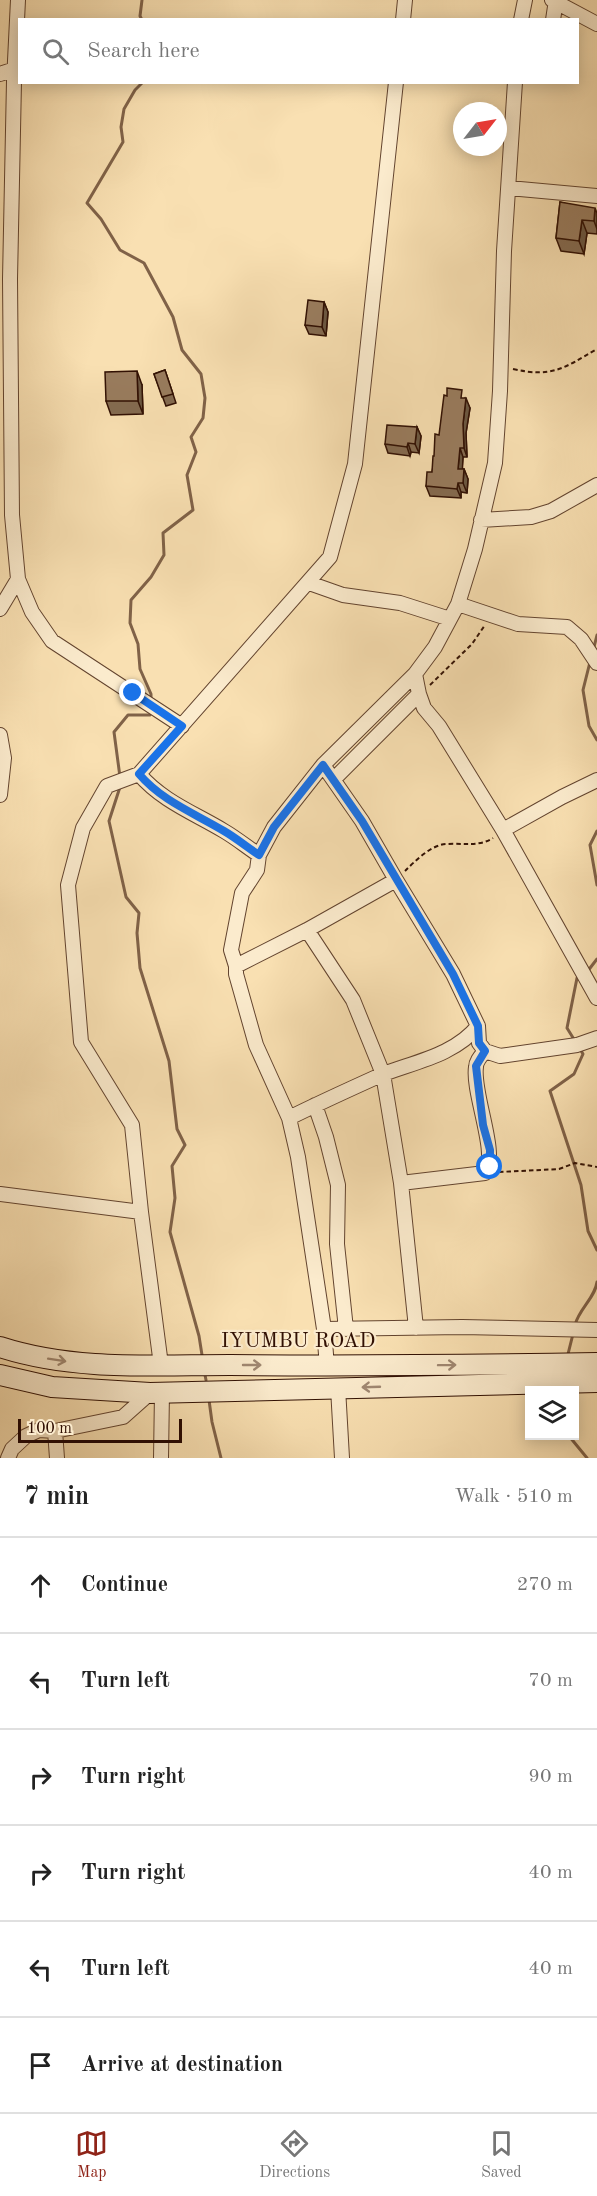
<!DOCTYPE html>
<html lang="en">
<head>
<meta charset="utf-8">
<style>
	body { margin:0; font-family:"Old Standard TT",serif; background:#f6f6f6; color:#222 }
	.controls { position:absolute; right:18px; bottom:18px; display:grid; overflow:hidden; border-radius:0px; box-shadow:0 3px 15px #0003 }
	.controls button { width:54px; height:54px; display:grid; place-items:center; padding:0; border:0; border-bottom:2px solid #e0e0e0; background:#fff; color:#222; font:30px sans-serif }
	.compass { position:absolute; left:453px; top:102px; width:54px; height:54px; border-radius:50%; background:#fff; box-shadow:0 3px 15px #0003; rotate:59deg }
	.scale { position:absolute; left:18px; bottom:15px; width:164px; box-sizing:border-box; padding-left:6px; border:3px solid #311003; border-top:0; font-size:16px; line-height:21px; white-space:nowrap; color:#311003; -webkit-text-stroke:4px #fbebcd; paint-order:stroke }
	.stop { position:absolute; width:18px; height:18px; margin:-14px; border:4px solid #1a73e8; border-radius:50%; background:#fff }
	.stop.end { background:#1a73e8; border-color:#fff; box-shadow:0 2px 6px #0008 }
	.list { margin:0; padding:0; list-style:none }
	h2 { display:flex; justify-content:space-between; align-items:center; height:78px; margin:0; padding:0 24px; font-size:26px }
	h2 small { font-size:20px; font-weight:400; color:#767676 }
	.list li { display:grid; grid-template-columns:39px 1fr auto; gap:18px; align-items:center; box-sizing:border-box; height:96px; padding:0 24px; border-top:2px solid #e0e0e0 }
	.list b { display:block; font-size:22px; white-space:nowrap }
	.list em { font-size:20px; font-style:normal; color:#767676 }
	.icon { flex:none; width:33px; height:33px; fill:none; stroke:currentColor; stroke-width:2; stroke-linecap:round; stroke-linejoin:round }
	.map { position:relative; flex:none; width:597px; height:1458px; overflow:hidden }
	.search { position:absolute; background:#fff; box-shadow:0 3px 15px #0003; left:18px; right:18px; top:18px; height:66px; display:flex; align-items:center; gap:15px; box-sizing:border-box; padding:0 21px; border-radius:0px; color:#767676; font-size:22px }
	.sheet { height:654px; background:#fff }
	nav { display:flex; justify-content:space-around; align-items:center; box-sizing:border-box; height:84px; border-top:2px solid #e0e0e0; background:#fff; font-size:16px; color:#767676 }
	nav a { display:grid; justify-items:center; gap:3px }
	nav .on { color:#8f2418 }
	.map>svg:first-child { display:block }
	.lines { fill:none; stroke-linecap:round; stroke-linejoin:round }
	.stream { stroke:#806248; stroke-width:3 }
	.minor-casing { stroke:#63442f; stroke-width:16 }
	.secondary-casing { stroke:#311003; stroke-width:22 }
	.path { stroke:#311003; stroke-width:2; stroke-dasharray:4.5 3; stroke-linecap:butt }
	.minor { stroke:#fbebcd; stroke-width:14 }
	.secondary { stroke:#fbebcd; stroke-width:20 }
	.wall { fill:#846b51; stroke:#311003; stroke-width:1.5 }
	.shaded-wall { fill:#6b5742; stroke:#311003; stroke-width:1.5 }
	.building { fill:#997c5e; stroke:#311003; stroke-width:1.5 }
	.oneway { stroke:#a08872 }
	.route { stroke:#1a73e8; stroke-width:8 }
	.labels { text-anchor:middle; dominant-baseline:central; stroke-width:4.5; stroke-linejoin:round; paint-order:stroke }
	.street-label { font-size:21px; fill:#311003; stroke:#fbebcd }
</style>
</head>
<body>
<div class="map">
<svg width="597" height="1458" viewBox="0 0 597 1458">
	<rect width="100%" height="100%" fill="#f9e0b2"/>
	<filter id="stains"><feTurbulence type="fractalNoise" baseFrequency=".00333" numOctaves="4"/><feColorMatrix values="0 0 0 0 .2 0 0 0 0 .09 0 0 0 0 .02 0 0 0 .5 -.17"/></filter>
	<radialGradient id="worn" r=".72"><stop offset=".6" stop-color="#630" stop-opacity="0"/><stop offset="1" stop-color="#630" stop-opacity=".3"/></radialGradient>
	<g class="lines">
		<!-- stream -->
		<path class="stream" d="M142,20L140,16L142,0
			M143,82L135,90L124,109L121,127L123,142L87,203L101,219L120,250L144,263L173,317L182,350L201,374L205,398L203,418L191,437L196,452L187,475L193,510L163,533L164,555L151,577L131,600L130,623L138,644L140,669L151,694V700
			M594,647L597,635
			M590,662L583,690L589,726L597,740
			M120,777L114,732L128,715H150L151,710
			M120,787L109,821L126,897L139,913L137,933L140,968L169,1061L177,1129L185,1145L172,1166L175,1198L170,1232L199,1336L202,1355
			M597,831L590,845L597,885
			M587,972L597,959
			M575,1041L567,1028L577,978L580,977
			M580,1049L583,1054L574,1074L550,1091L581,1185L588,1231L597,1250
			M575,1325C579,1309 595,1298 597,1282
			M568,1354L573,1334
			M205,1375L206,1380
			M209,1400L212,1422L221,1458
			M569,1436L587,1458"/>
		<defs>
			<path id="minor" d="M18,0L14,81L10,279L12,515L18,579L32,612L52,641L182,726
				M552,0L597,24
				M403,20L405,0
				M521,20L525,0
				M553,20L556,0
				M0,74L15,69
				M509,188L597,196
				M481,520L531,517L551,511L597,485
				M309,583L343,595L400,603L450,619
				M458,604L518,624L567,627L581,639L597,663
				M0,609L18,579
				M415,674L419,694L424,708L439,726L503,830L597,998
				M0,735L4,758L0,795
				M323,765L362,821L396,880
				M139,774C162,801 194,813 224,831C236,838 247,847 259,855
				M334,779L419,694
				M503,830L562,797L597,780
				M307,930L396,880L453,974L478,1026L479,1043L485,1051L500,1056L577,1045L597,1038
				M236,966L307,930L353,1000L383,1074L401,1183L416,1328
				M315,1105L326,1137L338,1185L337,1244L346,1329
				M289,1118C319,1103 350,1089 381,1075C414,1062 455,1055 478,1026
				M401,1183L485,1173C499,1154 472,1093 476,1067C476,1061 481,1056 485,1051
				M0,1194L141,1212
				M324,1329L462,1327L597,1330
				M161,1365L141,1212L132,1125L81,1042L68,885L83,828L107,786L139,774L330,557L355,464L396,82
				M327,1367L324,1329L298,1157L289,1118L256,1045L236,974V966L231,950L242,893L257,870L259,855L274,827L323,765L415,674L435,647L458,604L475,549L495,463L500,391L504,251L515,82
				M338,1388L342,1458
				M55,1431L57,1458
				M8,1458L12,1449L26,1436L39,1430L55,1431L123,1417L150,1393
				M161,1458L162,1392"/>
			<path id="secondary" d="M0,1347C74,1371 153,1365 230,1365C352,1366 474,1365 597,1363
				M0,1375L52,1387L150,1393L597,1382"/>
		</defs>
		<!-- minor casing -->
		<use href="#minor" class="minor-casing"/>
		<!-- secondary casing -->
		<use href="#secondary" class="secondary-casing"/>
		<!-- path -->
		<path class="path" d="M513,369C552,378 564,368 597,349
			M430,685L472,644L485,625
			M405,871C415,861 432,844 447,844C464,843 479,847 493,838
			M499,1172L559,1169L575,1163L597,1167"/>
		<!-- minor -->
		<use href="#minor" class="minor"/>
		<!-- secondary -->
		<use href="#secondary" class="secondary"/>
	</g>
	<!-- wall -->
	<path class="wall" d="M560,202L597,213V234L587,233L584,254L561,251L556,238Z
		M324,302L328,312L326,336L309,334L305,325Z
		M165,370L176,403L166,406L154,374Z
		M142,385L143,414L111,415L106,401Z
		M465,398L470,408L466,433L467,457H463L462,469H464L468,479L467,493L461,492V498L430,496L426,486L432,472L439,435Z
		M417,427L421,436L419,453L411,452L410,456L388,453L385,444Z"/>
	<!-- shaded-wall -->
	<path class="shaded-wall" d="M595,208L597,213V229L594,221Z
		M582,220L587,233L584,254L579,241Z
		M324,302L328,312L326,336L322,327Z
		M137,371L142,385L143,414L138,401Z
		M466,398L470,408L466,433L467,457L464,448L463,424Z
		M417,427L421,436L419,453L415,444Z
		M408,443L411,452L410,456L407,447Z
		M460,448L463,457L462,478L458,469Z
		M464,469L468,479L467,493L463,483Z
		M458,483L461,492V498L457,489Z"/>
	<!-- building -->
	<path class="building" d="M560,202L595,208L594,221L582,220L579,241L556,238Z
		M308,300L324,302L322,327L305,325Z
		M165,370L173,394L162,397L154,374Z
		M137,371L138,401H106L105,372Z
		M447,388L462,390L461,398H466L463,424L464,448H460L458,469H464L463,483H458L457,489L426,486L427,472H432L433,456H434L435,434L439,435L444,395L447,396Z
		M387,425L417,427L415,444L408,443L407,447L385,444Z"/>
	<!-- one-way arrows -->
	<defs><path id="oneway-shaft" d="M-6 0H5M1.5-3L5.5 0L1.5 3" fill="none" stroke-width="1.6" stroke-linecap="round" stroke-linejoin="round" transform="scale(1.5)"/></defs>
	<g class="oneway">
		<use href="#oneway-shaft" transform="translate(57 1360) rotate(9)"/>
		<use href="#oneway-shaft" transform="translate(252 1365)"/>
		<use href="#oneway-shaft" transform="translate(447 1365) rotate(-1)"/>
		<use href="#oneway-shaft" transform="translate(371 1387) rotate(178)"/>
	</g>
	<g class="lines">
		<!-- route -->
		<path class="route" d="M133,693L182,726L139,774C162,801 194,813 224,831C236,838 247,847 259,855L274,827L323,765L362,821L453,974L478,1026L479,1043L485,1051L476,1066L483,1125L490,1150V1167"/>
	</g>
	<g class="labels">
		<!-- street labels -->
		<g class="street-label">
			<text x="298" y="1341">IYUMBU ROAD</text>
		</g>
	</g>
	<rect width="100%" height="100%" filter="url(#stains)"/>
	<rect width="100%" height="100%" fill="url(#worn)"/>
</svg>
<div class="controls">
<button><svg class="icon" aria-label="layers" viewBox="0 0 24 24"><path d="M12 4l9 5-9 5-9-5zM3 14l9 5 9-5"/></svg></button>
</div>
<svg class="compass" viewBox="-18 -18 36 36"><path d="M0-13l5 13h-10z" fill="#e53935"/><path d="M0 13l5-13h-10z" fill="#767676"/></svg>
<div class="scale">100 m</div>
<div class="stop" style="left:490px;top:1167px"></div>
<div class="stop end" style="left:133px;top:693px"></div>
<div class="search"><svg class="icon" aria-label="search" viewBox="0 0 24 24"><circle cx="10" cy="10" r="6"/><path d="M15 15l6 6"/></svg>Search here</div>
</div>
<section class="sheet">
<h2>7 min<small>Walk · 510 m</small></h2>
<ul class="list">
<li><svg class="icon" aria-label="ahead" viewBox="0 0 24 24"><path d="M12 20V5M6 11l6-6 6 6"/></svg><div><b>Continue</b></div><em>270 m</em></li>
<li><svg class="icon" aria-label="left" viewBox="0 0 24 24"><path d="M17 20v-9H6M10 6l-5 5 5 5"/></svg><div><b>Turn left</b></div><em>70 m</em></li>
<li><svg class="icon" aria-label="right" viewBox="0 0 24 24"><path d="M7 20v-9h11M14 6l5 5-5 5"/></svg><div><b>Turn right</b></div><em>90 m</em></li>
<li><svg class="icon" aria-label="right" viewBox="0 0 24 24"><path d="M7 20v-9h11M14 6l5 5-5 5"/></svg><div><b>Turn right</b></div><em>40 m</em></li>
<li><svg class="icon" aria-label="left" viewBox="0 0 24 24"><path d="M17 20v-9H6M10 6l-5 5 5 5"/></svg><div><b>Turn left</b></div><em>40 m</em></li>
<li><svg class="icon" aria-label="arrive" viewBox="0 0 24 24"><path d="M6 21V4h12l-3 4 3 4H6"/></svg><div><b>Arrive at destination</b></div></li>
</ul>
</section>
<nav>
<a class="on"><svg class="icon" aria-label="map" viewBox="0 0 24 24"><path d="M3 6l6-2 6 2 6-2v14l-6 2-6-2-6 2zM9 4v14M15 6v14"/></svg>Map</a>
<a><svg class="icon" aria-label="directions" viewBox="0 0 24 24"><path d="M12 3l9 9-9 9-9-9zM9 14v-3h6M13 9l2 2-2 2"/></svg>Directions</a>
<a><svg class="icon" aria-label="saved" viewBox="0 0 24 24"><path d="M7 4h10v16l-5-4-5 4z"/></svg>Saved</a>
</nav>
</body>
</html>
